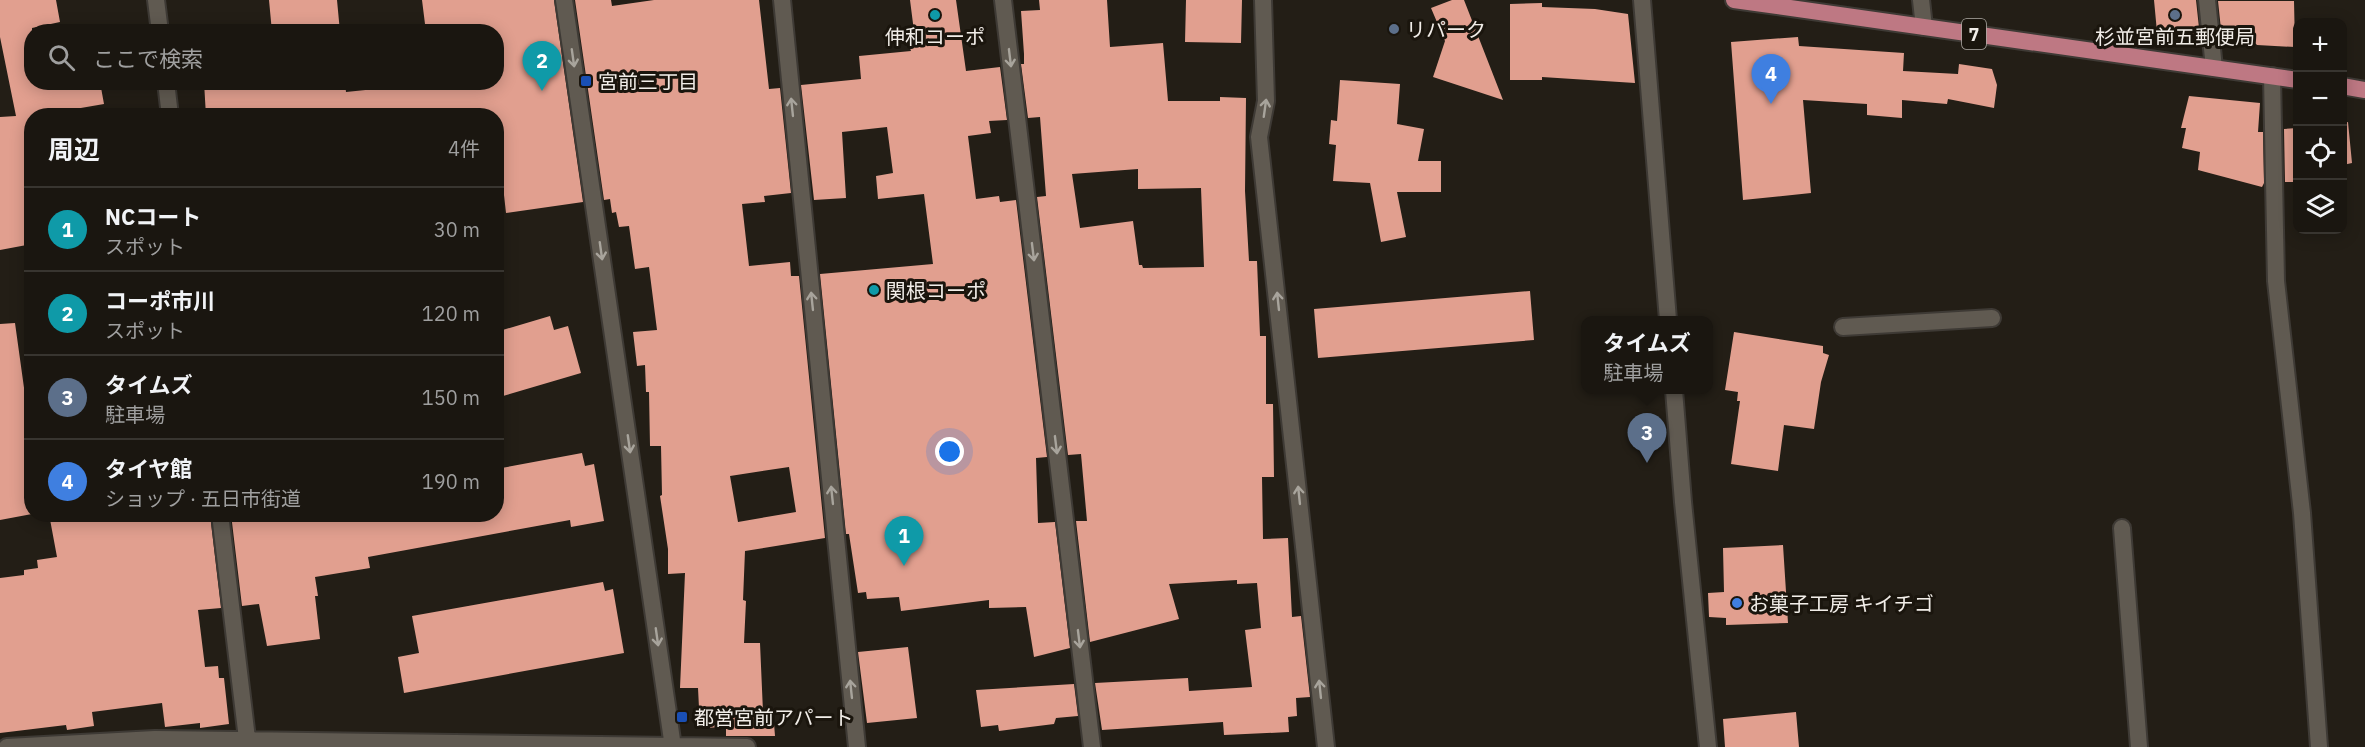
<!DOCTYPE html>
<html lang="ja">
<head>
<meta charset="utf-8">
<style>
	body { margin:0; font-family:"IBM Plex Sans","Noto Sans JP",sans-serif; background:#231f19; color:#f1f3f6 }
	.controls { position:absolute; right:18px; top:18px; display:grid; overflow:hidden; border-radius:12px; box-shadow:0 3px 15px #0003 }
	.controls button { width:54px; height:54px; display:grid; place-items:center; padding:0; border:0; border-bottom:2px solid #383530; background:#1a1610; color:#f1f3f6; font:30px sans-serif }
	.you { position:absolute; left:950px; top:452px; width:21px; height:21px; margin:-15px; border:4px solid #fff; border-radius:50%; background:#1a73e8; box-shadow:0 0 0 9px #1a73e833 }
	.badge { display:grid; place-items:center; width:39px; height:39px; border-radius:50%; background:#d93025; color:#fff; font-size:20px; font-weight:700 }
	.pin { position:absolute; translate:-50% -50px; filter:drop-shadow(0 2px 3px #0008) }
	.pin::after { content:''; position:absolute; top:32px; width:21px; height:18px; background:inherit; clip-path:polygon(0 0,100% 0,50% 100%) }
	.popup { position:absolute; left:1581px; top:316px; width:132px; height:78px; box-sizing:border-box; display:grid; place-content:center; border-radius:12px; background:#1a1610; filter:drop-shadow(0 2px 4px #0005); font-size:20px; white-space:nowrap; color:#9f9f9f }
	.popup b { font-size:22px; color:#f1f3f6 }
	.popup::after { content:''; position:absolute; left:50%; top:100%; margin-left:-12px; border:12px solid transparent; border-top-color:#1a1610 }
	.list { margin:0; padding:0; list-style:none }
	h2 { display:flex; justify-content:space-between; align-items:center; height:78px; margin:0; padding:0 24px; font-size:26px }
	h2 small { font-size:20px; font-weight:400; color:#9f9f9f }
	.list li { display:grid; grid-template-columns:39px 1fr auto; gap:18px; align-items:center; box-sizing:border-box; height:84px; padding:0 24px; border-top:2px solid #383530 }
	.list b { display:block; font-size:22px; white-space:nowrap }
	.list p { margin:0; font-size:20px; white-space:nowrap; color:#9f9f9f }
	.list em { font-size:20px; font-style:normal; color:#9f9f9f }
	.icon { flex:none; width:33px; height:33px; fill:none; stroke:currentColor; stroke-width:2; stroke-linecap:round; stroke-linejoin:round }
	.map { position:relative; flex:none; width:2365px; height:747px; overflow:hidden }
	.search { position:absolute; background:#1a1610; box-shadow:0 3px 15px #0003; left:24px; top:24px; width:480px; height:66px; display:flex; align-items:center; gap:15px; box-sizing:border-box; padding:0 21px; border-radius:24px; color:#9f9f9f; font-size:22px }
	.panel { position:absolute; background:#1a1610; box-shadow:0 3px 15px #0003; left:24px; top:108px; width:480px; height:414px; border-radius:24px }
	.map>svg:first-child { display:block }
	.building { fill:#e19f8f; fill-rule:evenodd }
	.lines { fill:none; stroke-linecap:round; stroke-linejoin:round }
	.minor-casing { stroke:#3e3a35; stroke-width:20 }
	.primary-casing { stroke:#3e3a35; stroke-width:20 }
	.minor { stroke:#605a51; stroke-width:16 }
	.primary { stroke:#be7883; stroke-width:16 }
	.oneway { stroke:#a8a49c }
	.culture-dot { fill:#0f9aa8; stroke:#1a150d; stroke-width:2 }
	.service-dot { fill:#5c6f8a; stroke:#1a150d; stroke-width:2 }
	.transit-dot { fill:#1a4fb4; stroke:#1a150d; stroke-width:2 }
	.shop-dot { fill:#3f7fe0; stroke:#1a150d; stroke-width:2 }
	.labels { text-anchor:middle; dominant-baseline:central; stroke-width:6; stroke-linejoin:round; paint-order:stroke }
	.shield { fill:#1a150d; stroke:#b0aca6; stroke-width:1.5 }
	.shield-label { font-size:18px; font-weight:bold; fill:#f1ede8 }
	.poi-label { font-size:20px; fill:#f1ede8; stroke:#1a150d; text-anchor:start }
</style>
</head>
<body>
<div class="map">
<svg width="2365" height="747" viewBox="0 0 2365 747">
	<rect width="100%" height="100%" fill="#231e16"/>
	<!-- building -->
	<path class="building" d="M0,0H56L60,22L32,28V82H100L104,104L75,109L77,116H32V244L0,250V117L16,116L0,37Z
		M269,0H337L340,32H272Z
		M422,0H554L583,202L506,213L503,186L496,187V116H206L204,82H345L346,92L443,82H496V32H426Z
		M575,0H611L612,6L654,0H759L769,89L780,88L791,193L764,196L765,202L742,204L749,266L790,262L791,276H799L825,538L745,551L743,600L746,601L744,643H760L763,712L773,711L775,736H726V727L700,728L698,688H680L685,573L668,574V549L660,496L662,495L661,446H650L649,392H646L645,365L637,366L633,332L657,330L649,267L635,269L629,226L619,227L616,212L612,213L610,199L604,200ZM789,467L796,512L738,522L730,476Z
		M910,0H956L966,71L1000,67L1007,120L989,121L991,133L968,136L976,199L999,196L1000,202L1016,200L1047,457L1036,458L1038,523L1055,522L1070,648L1034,657L1026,607L989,608V600L901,611L899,597L867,599L866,592L858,593L849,534H846L820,274L933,264L924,194L878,199L876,176L893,173L887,127L842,132L846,198L814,200L801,85L861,79L859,56L911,51L910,48L916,47Z
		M1039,0H1107L1110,47L1163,43L1168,101H1220V97L1246,98L1245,191L1249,261H1257L1260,336H1266V404H1273L1274,477H1262L1263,539L1288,538L1292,617L1301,616L1310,697L1296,698L1297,716L1288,717L1289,732L1224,735L1223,722L1102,730L1095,683L1188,678L1189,691L1252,687L1245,630L1261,628L1257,583L1237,584V580L1169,584L1179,619L1090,642L1076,521H1087L1081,454L1068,455L1037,197L1046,196L1040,117L1028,118L1021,64H1024V54L1021,11L1040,10ZM1138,169V189L1201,188L1204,267L1143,268L1142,265H1139L1133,221L1080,228L1072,174Z
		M1186,0H1242L1241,43L1185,42Z
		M1452,0H1464L1503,100L1433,77L1445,41L1431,8Z
		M2154,0H2196L2200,37L2157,32Z
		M2218,1H2294L2295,47L2257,45L2253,41L2247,43L2243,37L2222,39Z
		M1542,3V7L1595,9L1628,14L1635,83L1542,77V80H1510V4Z
		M1798,37L1799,46L1904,53L1903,71L1958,74L1959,64L1992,69L1997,85L1994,108L1948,99L1947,104L1902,100V118L1867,115V104L1803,100L1811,193L1743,200L1731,42Z
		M1340,80L1400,84L1397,124L1424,129L1418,161H1441V192H1397L1406,237L1381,242L1370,183L1333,181L1336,145L1329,144L1331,120L1337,121Z
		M2189,96L2260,103L2258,132H2263L2264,183L2262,187L2198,170L2200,152L2182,148L2186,128H2181Z
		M2348,122L2352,163L2343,165V123Z
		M2298,128V182H2285L2284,129Z
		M1530,291L1534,340L1318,358L1314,309Z
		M550,316L554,330L568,326L581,373L496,398V332Z
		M15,323L25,395L32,394V514L0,520V324Z
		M1734,332L1823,346V353L1829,355L1821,382L1814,429L1784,425L1778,471L1731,464L1740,401H1737L1738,392L1725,390Z
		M582,453L585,466L594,464L604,521L571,527L570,520L368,557L370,568L315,577L318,596H315L320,639L267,646L259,604L242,606L231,514H496V469Z
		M49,514H210L221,608L198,610L205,667L218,666L219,678H224L229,724L200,728V723L165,727L162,703L92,712L94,726L67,730L66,725L0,733V578L24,575V570L38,568L37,560L57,557Z
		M1783,545L1788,623L1726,625V618L1709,617L1708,593L1724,592L1723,548Z
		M603,582L605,591L613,589L624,653L404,693L398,657L419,653L412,616Z
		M908,647L917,718L867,723L858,652Z
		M1074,684L1078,716L1056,718L1054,724L999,731L998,725L981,727L976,690Z
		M1796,712L1799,747H1725L1723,719Z"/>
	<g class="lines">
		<defs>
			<path id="minor" d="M156,0L160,32
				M564,0L673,747
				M782,0L857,747
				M1003,0L1092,747
				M1263,0L1266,101L1259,137L1326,747
				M1642,0L1668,320
				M1921,0L1924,27
				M2207,0L2214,68
				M2272,76L2276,281L2302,513L2319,747
				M166,82L170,116
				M1843,327L1992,318
				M1674,390L1683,502L1708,747
				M220,514L248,747
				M2122,528L2139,747
				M7,747L155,739L747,747"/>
			<path id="primary" d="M1734,0L2298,80
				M2342,86L2365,90"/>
		</defs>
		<!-- minor casing -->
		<use href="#minor" class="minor-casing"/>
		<!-- primary casing -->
		<use href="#primary" class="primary-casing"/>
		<!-- minor -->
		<use href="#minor" class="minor"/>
		<!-- primary -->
		<use href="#primary" class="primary"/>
	</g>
	<!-- one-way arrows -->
	<defs><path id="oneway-shaft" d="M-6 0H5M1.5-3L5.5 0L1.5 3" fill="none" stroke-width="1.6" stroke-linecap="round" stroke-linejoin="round" transform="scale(1.5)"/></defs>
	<g class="oneway">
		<use href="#oneway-shaft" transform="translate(573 58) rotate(82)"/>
		<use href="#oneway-shaft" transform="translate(1010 58) rotate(83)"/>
		<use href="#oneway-shaft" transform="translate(792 107) rotate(-96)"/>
		<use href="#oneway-shaft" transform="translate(1265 108) rotate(-82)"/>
		<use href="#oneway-shaft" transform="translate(601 251) rotate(82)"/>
		<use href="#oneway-shaft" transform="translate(1033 252) rotate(83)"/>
		<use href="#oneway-shaft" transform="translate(812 301) rotate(-96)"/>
		<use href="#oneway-shaft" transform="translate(1278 301) rotate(-96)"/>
		<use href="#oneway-shaft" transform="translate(629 444) rotate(82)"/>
		<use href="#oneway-shaft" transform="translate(1056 445) rotate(83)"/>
		<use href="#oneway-shaft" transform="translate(832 495) rotate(-96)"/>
		<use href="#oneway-shaft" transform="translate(1299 495) rotate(-96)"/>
		<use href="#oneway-shaft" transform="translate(657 637) rotate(82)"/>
		<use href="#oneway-shaft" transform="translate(1079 639) rotate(83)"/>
		<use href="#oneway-shaft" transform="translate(851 689) rotate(-96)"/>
		<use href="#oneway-shaft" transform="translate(1320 689) rotate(-96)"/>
	</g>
	<!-- markers -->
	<g class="culture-dot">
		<circle cx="935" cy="15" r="6"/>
		<circle cx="874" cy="290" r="6"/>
	</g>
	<g class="service-dot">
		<circle cx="2175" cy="15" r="6"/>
		<circle cx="1394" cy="29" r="6"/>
	</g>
	<g class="transit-dot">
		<rect x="580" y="75" width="12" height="12" rx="3"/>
		<rect x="676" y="711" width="12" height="12" rx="3"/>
	</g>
	<circle class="shop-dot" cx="1737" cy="603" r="6"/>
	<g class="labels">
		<!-- shield labels -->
		<rect class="shield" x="1962" y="19" width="24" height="30" rx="4.5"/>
		<g class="shield-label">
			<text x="1974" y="34">7</text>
		</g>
		<!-- poi labels -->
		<g class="poi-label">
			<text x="1406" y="29">リパーク</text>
			<text x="935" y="36" text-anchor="middle">伸和コーポ</text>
			<text x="2175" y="36" text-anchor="middle">杉並宮前五郵便局</text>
			<text x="598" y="81">宮前三丁目</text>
			<text x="886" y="290">関根コーポ</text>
			<text x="1749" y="603">お菓子工房 キイチゴ</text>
			<text x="694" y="717">都営宮前アパート</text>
		</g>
	</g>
</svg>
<div class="controls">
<button>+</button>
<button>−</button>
<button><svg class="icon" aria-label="locate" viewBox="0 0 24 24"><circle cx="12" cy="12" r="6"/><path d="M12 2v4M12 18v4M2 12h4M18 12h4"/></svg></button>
<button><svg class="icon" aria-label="layers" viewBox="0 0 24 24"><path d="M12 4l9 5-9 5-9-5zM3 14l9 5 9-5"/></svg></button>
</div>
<div class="you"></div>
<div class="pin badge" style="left:904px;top:566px;background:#0f9aa8">1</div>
<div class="pin badge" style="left:542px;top:91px;background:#0f9aa8">2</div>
<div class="pin badge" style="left:1647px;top:463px;background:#5c6f8a">3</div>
<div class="popup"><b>タイムズ</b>駐車場</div>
<div class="pin badge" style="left:1771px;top:104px;background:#3f7fe0">4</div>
<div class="search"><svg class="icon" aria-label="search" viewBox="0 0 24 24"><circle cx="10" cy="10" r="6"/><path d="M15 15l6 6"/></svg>ここで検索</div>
<section class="panel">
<h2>周辺<small>4件</small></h2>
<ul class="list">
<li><span class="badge" style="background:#0f9aa8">1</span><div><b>NCコート</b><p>スポット</p></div><em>30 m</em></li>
<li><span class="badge" style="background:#0f9aa8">2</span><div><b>コーポ市川</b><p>スポット</p></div><em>120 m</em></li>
<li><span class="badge" style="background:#5c6f8a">3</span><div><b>タイムズ</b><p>駐車場</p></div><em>150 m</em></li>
<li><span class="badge" style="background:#3f7fe0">4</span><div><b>タイヤ館</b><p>ショップ · 五日市街道</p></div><em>190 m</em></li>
</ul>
</section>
</div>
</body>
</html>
